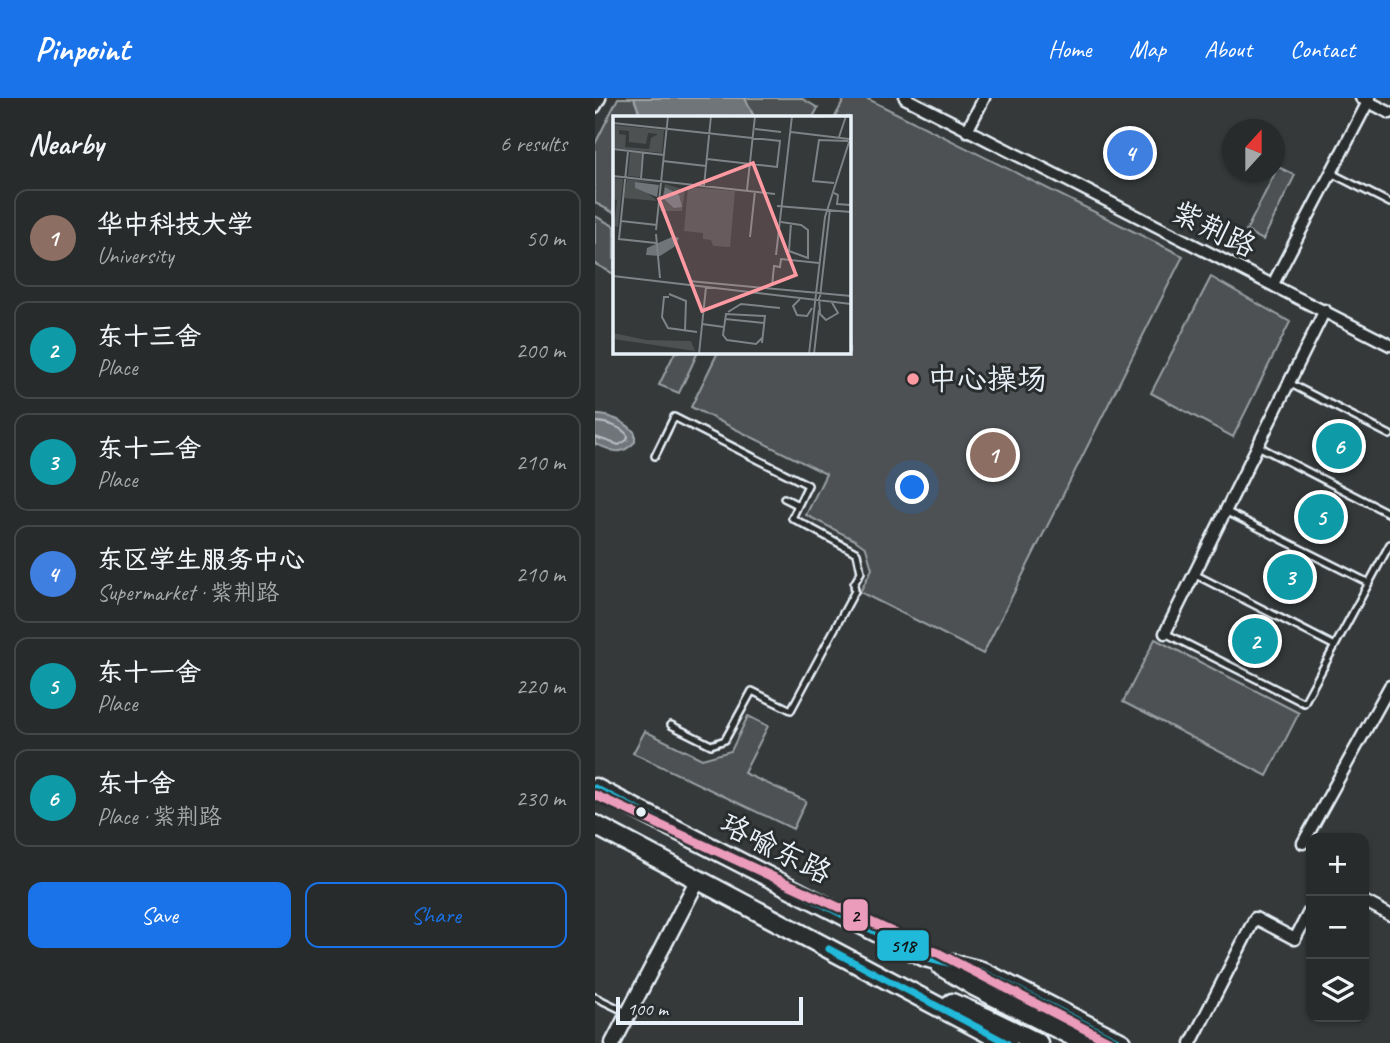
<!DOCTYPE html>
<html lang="en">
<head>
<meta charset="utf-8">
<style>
	body { margin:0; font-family:Caveat,"LXGW WenKai TC",sans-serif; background:#343738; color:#f1f3f6 }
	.controls { position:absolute; right:21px; bottom:21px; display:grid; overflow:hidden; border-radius:14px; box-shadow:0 2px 5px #0004 }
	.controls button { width:63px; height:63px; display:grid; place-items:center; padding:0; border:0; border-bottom:2px solid #444748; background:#282b2c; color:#f1f3f6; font:35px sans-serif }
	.compass { position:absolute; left:627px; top:21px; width:63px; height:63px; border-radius:50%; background:#282b2c; box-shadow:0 2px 5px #0004; rotate:21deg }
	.scale { position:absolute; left:21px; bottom:18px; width:187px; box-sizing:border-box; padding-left:7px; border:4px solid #e8f1f8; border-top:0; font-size:19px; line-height:24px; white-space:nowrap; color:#e8f1f8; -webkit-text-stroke:5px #2a2d2e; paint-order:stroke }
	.you { position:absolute; left:318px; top:390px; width:24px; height:24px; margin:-18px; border:5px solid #fff; border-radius:50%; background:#1a73e8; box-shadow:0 0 0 10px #1a73e833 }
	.badge { display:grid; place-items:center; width:46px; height:46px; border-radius:50%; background:#1a73e8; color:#fff; font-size:23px; font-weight:700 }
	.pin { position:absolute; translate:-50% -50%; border:4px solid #fff; box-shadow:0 2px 7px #0006 }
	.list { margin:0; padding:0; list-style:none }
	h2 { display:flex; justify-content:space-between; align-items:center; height:91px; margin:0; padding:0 28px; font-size:30px }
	h2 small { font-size:23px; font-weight:400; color:#a5a7a9 }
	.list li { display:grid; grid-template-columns:46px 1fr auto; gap:21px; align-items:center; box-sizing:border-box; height:98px; margin:0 14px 14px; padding:0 14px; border:2px solid #444748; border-radius:14px }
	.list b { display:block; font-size:26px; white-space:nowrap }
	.list p { margin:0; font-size:23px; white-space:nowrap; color:#a5a7a9 }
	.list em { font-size:23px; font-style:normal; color:#a5a7a9 }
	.actions { display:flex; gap:14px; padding:21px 28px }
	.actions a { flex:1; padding:16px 0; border:2px solid #1a73e8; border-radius:14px; text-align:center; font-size:24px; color:#1a73e8 }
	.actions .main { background:#1a73e8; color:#fff }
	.icon { flex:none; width:38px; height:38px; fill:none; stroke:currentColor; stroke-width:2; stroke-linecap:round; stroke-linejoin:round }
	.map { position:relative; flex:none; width:795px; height:945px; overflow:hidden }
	header { display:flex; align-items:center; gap:42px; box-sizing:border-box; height:98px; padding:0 35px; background:#1a73e8; color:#fff }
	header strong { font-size:33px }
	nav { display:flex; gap:38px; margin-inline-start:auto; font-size:24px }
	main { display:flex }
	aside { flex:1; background:#282b2c }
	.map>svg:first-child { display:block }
	.green { fill:#4d5152; stroke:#9aa1a5; stroke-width:2 }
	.water { fill:#707579; stroke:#a0a7ac; stroke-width:2 }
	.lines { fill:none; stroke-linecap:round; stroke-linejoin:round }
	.shore { stroke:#b8bfc5; stroke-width:2 }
	.lane-casing { stroke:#e8f1f8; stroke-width:10 }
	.street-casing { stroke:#e8f1f8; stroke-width:15 }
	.secondary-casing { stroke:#e8f1f8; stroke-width:19 }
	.highway-casing { stroke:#e8f1f8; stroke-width:23 }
	.lane { stroke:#2a2d2e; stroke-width:5 }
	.street { stroke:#2a2d2e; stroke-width:10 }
	.secondary { stroke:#2a2d2e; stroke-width:14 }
	.highway { stroke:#2a2d2e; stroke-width:18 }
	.bus-1-casing { stroke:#2a2d2e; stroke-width:12 }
	.bus-1 { stroke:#20b9da; stroke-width:7 }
	.metro-1-casing { stroke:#2a2d2e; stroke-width:14 }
	.metro-1 { stroke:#ec9cbb; stroke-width:9 }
	.poi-dot { fill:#ff9aa2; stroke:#2a2d2e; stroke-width:2.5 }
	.bus-dot { fill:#e8f1f8; stroke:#2a2d2e; stroke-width:2.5 }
	.labels { text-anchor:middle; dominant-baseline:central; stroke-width:6; stroke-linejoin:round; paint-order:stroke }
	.street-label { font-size:30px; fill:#e8f1f8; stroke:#2a2d2e }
	.poi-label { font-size:30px; fill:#e8f1f8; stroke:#2a2d2e; text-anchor:start }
	.inset-road { fill:none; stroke:#7d8386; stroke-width:2 }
	.view { fill:#ff9aa2; fill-opacity:0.15; stroke:#ff9aa2; stroke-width:3.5 }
	.inset-edge { fill:none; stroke:#e8f1f8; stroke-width:3.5 }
	.line-badge { stroke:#2a2d2e; stroke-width:2.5 }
	.pale-badge-label { font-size:19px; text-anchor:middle; font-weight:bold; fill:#111 }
</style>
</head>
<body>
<header>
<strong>Pinpoint</strong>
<nav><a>Home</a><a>Map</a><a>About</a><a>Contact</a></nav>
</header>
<main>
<aside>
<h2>Nearby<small>6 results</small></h2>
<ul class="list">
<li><span class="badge" style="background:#8d6e63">1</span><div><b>华中科技大学</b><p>University</p></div><em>50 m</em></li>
<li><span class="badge" style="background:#0f9aa8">2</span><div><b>东十三舍</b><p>Place</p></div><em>200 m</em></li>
<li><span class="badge" style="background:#0f9aa8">3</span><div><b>东十二舍</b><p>Place</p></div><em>210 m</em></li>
<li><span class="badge" style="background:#3f7fe0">4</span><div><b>东区学生服务中心</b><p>Supermarket · 紫荆路</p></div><em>210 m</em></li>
<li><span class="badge" style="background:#0f9aa8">5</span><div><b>东十一舍</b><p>Place</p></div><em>220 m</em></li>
<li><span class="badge" style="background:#0f9aa8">6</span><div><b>东十舍</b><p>Place · 紫荆路</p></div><em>230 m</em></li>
</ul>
<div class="actions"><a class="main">Save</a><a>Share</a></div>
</aside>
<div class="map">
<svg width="795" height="945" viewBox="0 0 795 945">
	<rect width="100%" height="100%" fill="#35393a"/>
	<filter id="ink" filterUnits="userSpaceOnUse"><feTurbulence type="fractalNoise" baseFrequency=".0143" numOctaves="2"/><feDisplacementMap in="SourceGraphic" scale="14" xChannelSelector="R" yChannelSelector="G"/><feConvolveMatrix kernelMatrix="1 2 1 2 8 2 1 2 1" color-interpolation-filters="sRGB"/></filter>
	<g filter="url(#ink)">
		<!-- green -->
		<path class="green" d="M23,0H39L46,19H19V115L0,105V46Z
			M150,0H206L223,10L218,19H159Z
			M250,0H271L588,158L388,556L265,494L277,471L271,450L260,442L211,417L231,376L96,309L123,254H254V19H240Z
			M683,69L700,77L668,142L651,133Z
			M0,118L19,128V176L0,166Z
			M616,179L695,224L638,339L556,295Z
			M80,254H103L84,295L64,287Z
			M560,541L704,615L672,678L528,604Z
			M153,618L173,628L149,675L211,703L198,731L38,655L50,633L107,661L136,653Z"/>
		<!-- water -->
		<path class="water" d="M39,0H150L159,19H46Z
			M0,317C14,316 31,324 40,335V344C23,360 19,352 0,346Z"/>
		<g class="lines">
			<!-- shore -->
			<path class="shore" d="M0,324C11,324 27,329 33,338L32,342L24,347L0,339"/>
			<defs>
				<path id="lane" d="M736,75L795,105
					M694,285L795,337
					M663,348L795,416
					M60,358L79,319L213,387L197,420L262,455L266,474L259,486L260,493L196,612L157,593L130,642L116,647L76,627
					M189,400L203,407
					M630,413L774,485
					M599,476L740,548
					M570,535L709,605L795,446
					M0,899L31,914"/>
				<path id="street" d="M310,0L795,247
					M766,0L795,15
					M0,9L5,0
					M372,33L389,0
					M678,186L775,0
					M570,535L730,212
					M708,745L795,588
					M769,803L795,817
					M596,945L660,820L700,841L716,810"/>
				<path id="secondary" d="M18,945L103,781"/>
				<path id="highway" d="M0,690L330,859L386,873L527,945
					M0,727L412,945
					M346,868L379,888L491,945
					M357,905L392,920L443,945"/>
			</defs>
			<!-- lane casing -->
			<use href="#lane" class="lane-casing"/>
			<!-- street casing -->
			<use href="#street" class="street-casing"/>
			<!-- secondary casing -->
			<use href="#secondary" class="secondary-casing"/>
			<!-- highway casing -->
			<use href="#highway" class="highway-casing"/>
			<!-- lane -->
			<use href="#lane" class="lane"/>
			<!-- street -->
			<use href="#street" class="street"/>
			<!-- secondary -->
			<use href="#secondary" class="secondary"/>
			<!-- highway -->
			<use href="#highway" class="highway"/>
			<defs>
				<path id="bus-1" d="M0,690L330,859L386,873L527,945
					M234,851L412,945"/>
			</defs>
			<!-- bus-1 casing -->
			<use href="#bus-1" class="bus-1-casing"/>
			<!-- bus-1 -->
			<use href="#bus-1" class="bus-1"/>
			<defs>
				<path id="metro-1" d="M0,697L343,855L517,945"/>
			</defs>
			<!-- metro-1 casing -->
			<use href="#metro-1" class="metro-1-casing"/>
			<!-- metro-1 -->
			<use href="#metro-1" class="metro-1"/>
		</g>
	</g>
	<!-- markers -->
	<circle class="poi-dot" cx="318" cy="281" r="7"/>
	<circle class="bus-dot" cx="46" cy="714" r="6"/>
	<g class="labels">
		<!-- street labels -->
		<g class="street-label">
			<text transform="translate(619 131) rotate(26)">紫荆路</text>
			<text transform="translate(181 750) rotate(27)">珞喻东路</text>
		</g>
		<!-- poi labels -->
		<g class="poi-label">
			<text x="332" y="281">中心操场</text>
		</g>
	</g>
	<!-- overview -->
	<g transform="translate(18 18)">
		<rect width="238" height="238" fill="#35393a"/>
		<path d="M0,9L51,14L49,37L0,32ZM6,14L16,15V26L33,28L35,17L45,18L38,22L36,33L12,31L13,19L6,18ZM17,36L29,37L27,61L15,60ZM0,62L10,63L5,111L1,110L4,84L0,83ZM14,63L46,67L22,66L44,85L11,82ZM52,68L72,74L69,95H47ZM75,71L122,75L117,131L100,130L98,124L90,123V117L71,115ZM0,217L33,224L78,225L82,235L0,223Z" fill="#4d5152" fill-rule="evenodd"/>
		<path d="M22,66L46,69L44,81L22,72ZM52,71L66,79L69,91L61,92L50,82ZM61,120L66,122L61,131L47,140L33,139L34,132Z" fill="#707579"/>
		<path class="inset-road" d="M200,1L222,0M0,7L167,25L164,51L94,43M142,13L168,16M178,16L236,23M226,21L233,0M0,33L51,39M15,35L6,123L43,127M50,45L93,50M0,60L162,78M28,62L30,37M221,67L200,65L206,24L235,25M91,70L98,0M134,74L142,0M221,77L225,79L224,88L238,89M164,90L238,96M8,105L44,109M168,106L188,109L195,114V142L176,135L178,107M43,114L55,0M43,118L47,162M137,121L142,75M163,139L179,0M0,160L238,188M76,165L238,180M159,170L161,150L167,151L168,143L206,147M56,178L73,185L72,215M56,181H51L49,201L55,212L84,216M206,181L207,198L213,204L225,197L218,185M207,181L217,93M187,183L180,190L184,199L194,200L199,192M115,196L128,188L167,192M112,203L151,207M89,208L111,211M149,227L152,200L113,198L110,219L114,224L143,228L149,222M86,238L93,171M196,238L212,101L238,20M201,238L206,194"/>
		<path class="view" d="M140,47L183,159L89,195L46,83Z"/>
		<rect width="238" height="238" class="inset-edge"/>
	</g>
	<g class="line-badge">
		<rect x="247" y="800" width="27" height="34" rx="7" fill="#ec9cbb"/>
		<rect x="281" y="831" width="54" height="33" rx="7" fill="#20b9da"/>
	</g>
	<g class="pale-badge-label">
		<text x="260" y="824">2</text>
		<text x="308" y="854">518</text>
	</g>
</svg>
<div class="controls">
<button>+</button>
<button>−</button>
<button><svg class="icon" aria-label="layers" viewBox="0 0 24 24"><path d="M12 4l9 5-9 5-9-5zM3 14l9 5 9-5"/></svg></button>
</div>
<svg class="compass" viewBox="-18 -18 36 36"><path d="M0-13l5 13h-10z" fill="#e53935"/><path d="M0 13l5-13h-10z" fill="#a5a7a9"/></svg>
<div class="scale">100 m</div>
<div class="you"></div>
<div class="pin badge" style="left:398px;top:357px;background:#8d6e63">1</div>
<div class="pin badge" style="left:660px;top:543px;background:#0f9aa8">2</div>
<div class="pin badge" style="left:695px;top:479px;background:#0f9aa8">3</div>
<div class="pin badge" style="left:535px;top:55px;background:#3f7fe0">4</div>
<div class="pin badge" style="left:726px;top:419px;background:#0f9aa8">5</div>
<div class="pin badge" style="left:744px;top:348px;background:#0f9aa8">6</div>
</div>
</main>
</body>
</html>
